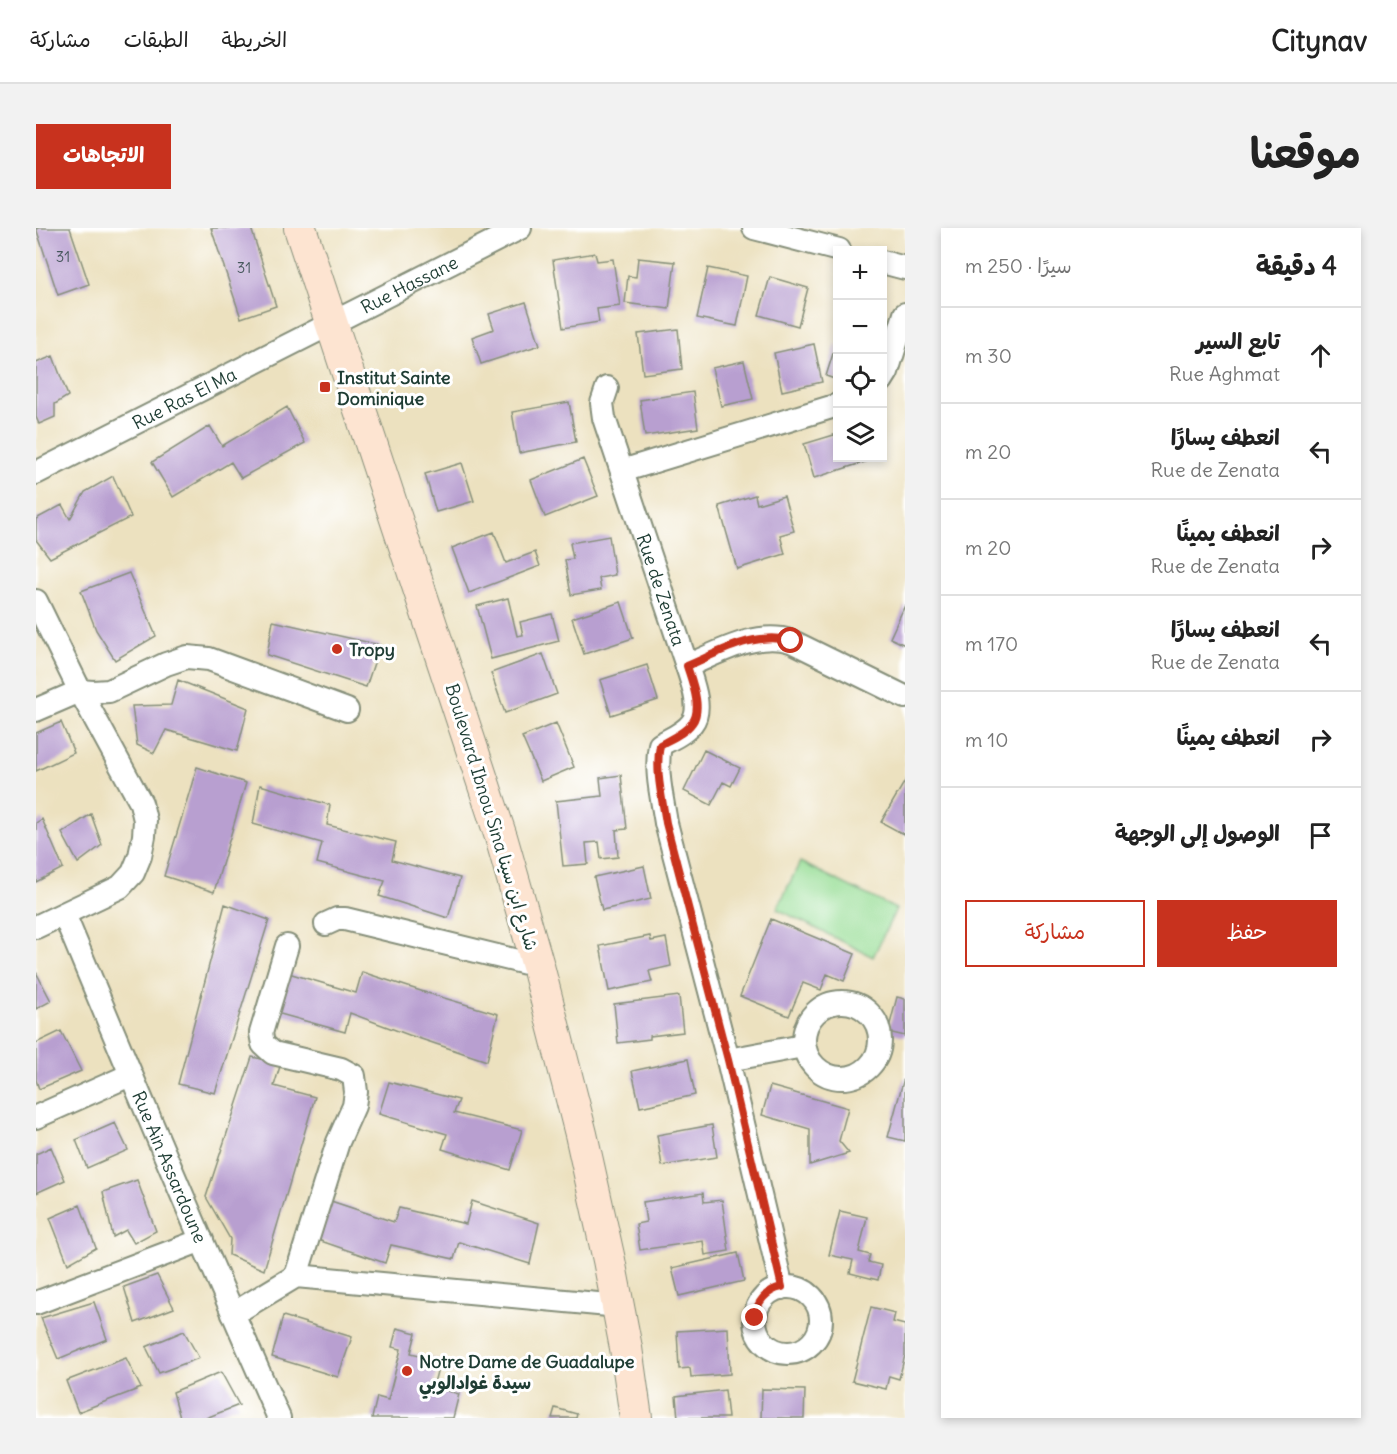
<!DOCTYPE html>
<html lang="ar">
<head>
<meta charset="utf-8">
<style>
	body { margin:0; font-family:Delius,"Playpen Sans Arabic",sans-serif; background:#f2f2f2; color:#222; direction:rtl }
	.controls { position:absolute; right:18px; top:18px; display:grid; overflow:hidden; border-radius:0px; box-shadow:0 3px 9px #0003 }
	.controls button { width:54px; height:54px; display:grid; place-items:center; padding:0; border:0; border-bottom:2px solid #e0e0e0; background:#fff; color:#222; font:30px sans-serif }
	.stop { position:absolute; width:18px; height:18px; margin:-14px; border:4px solid #c8321e; border-radius:50%; background:#fff }
	.stop.end { background:#c8321e; border-color:#fff; box-shadow:0 2px 6px #0008 }
	.list { margin:0; padding:0; list-style:none }
	h2 { display:flex; justify-content:space-between; align-items:center; height:78px; margin:0; padding:0 24px; font-size:26px }
	h2 small { font-size:20px; font-weight:400; color:#767676 }
	.list li { display:grid; grid-template-columns:39px 1fr auto; gap:18px; align-items:center; box-sizing:border-box; height:96px; padding:0 24px; border-top:2px solid #e0e0e0 }
	.list b { display:block; font-size:22px; white-space:nowrap }
	.list p { margin:0; font-size:20px; white-space:nowrap; color:#767676 }
	.list em { font-size:20px; font-style:normal; color:#767676 }
	.actions { display:flex; gap:12px; padding:18px 24px }
	.actions a { flex:1; padding:14px 0; border:2px solid #c8321e; border-radius:0px; text-align:center; font-size:21px; color:#c8321e }
	.actions .main { background:#c8321e; color:#fff }
	.icon { flex:none; width:33px; height:33px; fill:none; stroke:currentColor; stroke-width:2; stroke-linecap:round; stroke-linejoin:round }
	.map { position:relative; flex:none; width:869px; height:1190px; overflow:hidden; direction:ltr; border-radius:0px }
	header { display:flex; align-items:center; gap:36px; box-sizing:border-box; height:84px; padding:0 30px; background:#fff; border-bottom:2px solid #e0e0e0 }
	header strong { font-size:28px }
	nav { display:flex; gap:33px; margin-inline-start:auto; font-size:21px }
	.intro { display:flex; align-items:center; justify-content:space-between; box-sizing:border-box; height:144px; padding:0 36px }
	h1 { margin:0; font-size:42px }
	.button { padding:15px 27px; border-radius:0px; background:#c8321e; color:#fff; font-size:21px; font-weight:700 }
	main { display:flex; gap:36px; padding:0 36px }
	aside { flex:1; background:#fff; border-radius:0px; box-shadow:0 3px 9px #0003 }
	.map>svg:first-child { display:block }
	.green { fill:#98de96; stroke:#5c8e65; stroke-width:1.5 }
	.building { fill:#b89fd0 }
	.lines { fill:none; stroke-linecap:round; stroke-linejoin:round }
	.minor-casing { stroke:#868f7a; stroke-width:26 }
	.secondary-casing { stroke:#868f7a; stroke-width:34 }
	.minor { stroke:#fff; stroke-width:22 }
	.secondary { stroke:#fde4d1; stroke-width:32 }
	.route { stroke:#c8321e; stroke-width:8 }
	.poi-dot { fill:#c8321e; stroke:#fff; stroke-width:2 }
	.labels { text-anchor:middle; dominant-baseline:central; stroke-width:6; stroke-linejoin:round; paint-order:stroke }
	.number-label { font-size:15px; fill:#45565b }
	.street-label { font-size:18px; fill:#1f3d34; stroke:#fff }
	.poi-label { font-size:18px; font-weight:bold; fill:#1f3d34; stroke:#fff; text-anchor:start }
</style>
</head>
<body>
<header>
<strong>Citynav</strong>
<nav><a>الخريطة</a><a>الطبقات</a><a>مشاركة</a></nav>
</header>
<div class="intro"><h1>موقعنا</h1><a class="button">الاتجاهات</a></div>
<main>
<aside>
<h2>4 دقيقة<small>سيرًا · 250 m</small></h2>
<ul class="list">
<li><svg class="icon" aria-label="ahead" viewBox="0 0 24 24"><path d="M12 20V5M6 11l6-6 6 6"/></svg><div><b>تابع السير</b><p>Rue Aghmat</p></div><em>30 m</em></li>
<li><svg class="icon" aria-label="left" viewBox="0 0 24 24"><path d="M17 20v-9H6M10 6l-5 5 5 5"/></svg><div><b>انعطف يسارًا</b><p>Rue de Zenata</p></div><em>20 m</em></li>
<li><svg class="icon" aria-label="right" viewBox="0 0 24 24"><path d="M7 20v-9h11M14 6l5 5-5 5"/></svg><div><b>انعطف يمينًا</b><p>Rue de Zenata</p></div><em>20 m</em></li>
<li><svg class="icon" aria-label="left" viewBox="0 0 24 24"><path d="M17 20v-9H6M10 6l-5 5 5 5"/></svg><div><b>انعطف يسارًا</b><p>Rue de Zenata</p></div><em>170 m</em></li>
<li><svg class="icon" aria-label="right" viewBox="0 0 24 24"><path d="M7 20v-9h11M14 6l5 5-5 5"/></svg><div><b>انعطف يمينًا</b></div><em>10 m</em></li>
<li><svg class="icon" aria-label="arrive" viewBox="0 0 24 24"><path d="M6 21V4h12l-3 4 3 4H6"/></svg><div><b>الوصول إلى الوجهة</b></div></li>
</ul>
<div class="actions"><a class="main">حفظ</a><a>مشاركة</a></div>
</aside>
<div class="map">
<svg width="869" height="1190" viewBox="0 0 869 1190">
	<rect width="100%" height="100%" fill="#fff"/>
	<filter id="ink" filterUnits="userSpaceOnUse"><feTurbulence type="fractalNoise" baseFrequency=".0167" numOctaves="2"/><feDisplacementMap in="SourceGraphic" scale="12" xChannelSelector="R" yChannelSelector="G"/><feConvolveMatrix kernelMatrix="1 2 1 2 8 2 1 2 1" color-interpolation-filters="sRGB"/></filter>
	<filter id="wash" filterUnits="userSpaceOnUse"><feTurbulence type="fractalNoise" baseFrequency=".008" numOctaves="4" result="noise"/><feDisplacementMap in="SourceGraphic" scale="24" xChannelSelector="R" yChannelSelector="G"/><feGaussianBlur stdDeviation="1.35" result="paint"/><feColorMatrix in="noise" values="0 0 0 0 0 0 0 0 0 0 0 0 0 0 0 0 0 1.4 0 .05"/><feComposite in="paint" operator="in"/></filter>
	<g filter="url(#wash)">
		<rect width="100%" height="100%" fill="#ece1bf"/>
		<!-- green -->
		<path class="green" d="M764,634L860,681L837,729L741,681Z"/>
		<g id="blocks">
			<!-- building -->
			<path class="building" d="M0,0H34L53,56L22,67Z
				M175,0H215L240,78L205,90Z
				M559,25L561,33L577,31L584,78L561,81L563,94L527,100L517,32Z
				M602,30L639,34L633,81L589,75L592,48L600,49Z
				M672,40L711,48L701,98L661,90Z
				M734,49L772,60L762,98L723,87Z
				M490,74L504,117L445,136L436,109L458,101L453,86Z
				M642,101L646,141L607,146L602,106Z
				M801,113V152L790,148Z
				M778,116L786,154L746,163L738,125Z
				M17,128L32,168L19,176V189L3,196L0,189V135Z
				M708,133L717,171L685,178L676,140Z
				M657,164L662,200L609,208L604,172Z
				M533,174L540,214L483,225L476,184Z
				M251,179L269,215L205,250L195,234L137,269L116,234L174,198L186,218Z
				M801,206V230H834L835,232L778,250L768,216Z
				M547,231L562,268L509,289L495,252Z
				M426,235L438,273L400,284L389,246Z
				M77,248L95,289L14,330L0,312V291L26,277L34,291L49,264Z
				M719,267L721,276L748,268L758,303L744,307L749,326L701,341L683,278Z
				M458,304L470,335L499,324L504,338L433,365L416,320Z
				M573,308L579,347L563,350L565,362L535,367L529,332L537,331L534,315Z
				M93,345L120,408L79,432L60,402L45,363Z
				M472,370L481,408L487,407L484,394L516,386L523,413L455,431L441,378Z
				M585,374L597,410L548,426L536,390Z
				M869,377V417L854,410Z
				M237,393L344,417L330,459L231,427Z
				M507,426L521,466L469,485L455,445Z
				M611,437L622,472L575,487L564,452Z
				M142,452L212,480L201,523L130,502L118,525L101,517L96,478L135,477Z
				M25,494L38,525L0,543V505Z
				M520,495L538,539L505,553L486,509Z
				M668,522L704,540L695,558L687,554L675,577L648,563Z
				M161,539L210,555L178,664L128,648Z
				M585,547L591,601L580,602L582,629L565,631L563,614L550,615L552,636L527,638L520,573L566,568L564,550Z
				M869,553V607L845,594Z
				M224,557L294,577L291,597L360,614L356,632L424,650L412,690L343,668L349,653L281,635L286,615L217,596Z
				M55,586L66,617L42,635L26,605Z
				M6,591L27,640L0,654V595Z
				M608,638L615,671L566,682L558,649Z
				M189,676L233,692L179,865L142,856Z
				M735,691L819,726L808,753L791,746L785,762L767,755L753,788L704,768Z
				M614,708L615,713L630,710L635,738L613,743L616,754L573,763L564,718Z
				M0,744L15,773L0,781Z
				M249,744L320,765L326,744L388,764L462,786L451,833L373,807L314,785L309,804L237,784Z
				M643,768L647,804L614,808V811L582,815L578,776Z
				M861,769L869,771V808L852,804Z
				M25,803L45,843L3,861L0,852V815Z
				M216,829L245,835L238,858L279,869L228,1042L193,1027L194,1011L170,969Z
				M652,831L659,867L604,879L596,843Z
				M868,850H869V913L852,909Z
				M353,854L423,872L418,885L486,902L474,942L406,921L411,906L343,886Z
				M734,858L812,880L803,913L813,925L774,937V901L726,887Z
				M79,895L92,922L51,940L40,912Z
				M676,897L681,929L626,938L621,907Z
				M15,919L29,952L0,965V926Z
				M101,952L120,1003L98,1015L90,1002L77,1009L67,964Z
				M667,965L668,974L686,972L693,1023L669,1027L667,1013L604,1022L600,996L610,994L607,974Z
				M286,970L358,994L363,980L430,996L436,973L503,995L494,1036L423,1014L418,1031L355,1017L349,1035L276,1010Z
				M44,977L60,1020L32,1036L14,990Z
				M804,983L831,989L823,1024L834,1027L832,1034L845,1037L842,1052L814,1045L817,1032L793,1027Z
				M702,1025L708,1053L643,1068L636,1040Z
				M121,1047L138,1080L99,1095L88,1059Z
				M58,1074L71,1111L22,1131L5,1090Z
				M835,1079L859,1085L857,1094L869,1097V1127L863,1151L853,1148L850,1161L816,1153Z
				M247,1088L316,1109L302,1149L236,1129Z
				M361,1100L380,1105L375,1125L404,1132L397,1159L423,1166L417,1190H336L341,1169L352,1172L365,1121L356,1119Z
				M692,1100L694,1146L655,1149L654,1140L643,1141L641,1103Z
				M148,1103L163,1130L123,1145L110,1119Z
				M90,1130L105,1160L42,1184L30,1153Z
				M185,1144L203,1177L170,1190H144L137,1164Z
				M726,1161L769,1162L768,1190H725Z
				M689,1162L692,1190H642L640,1168Z
				M519,1180L541,1186L540,1190H516Z"/>
		</g>
	</g>
	<g filter="url(#ink)">
		<use href="#blocks" fill-opacity="0" stroke="#868f7a" stroke-width="1.5"/>
		<g class="lines">
			<defs>
				<g id="minor">
					<path d="M718,0L803,22"/>
					<path d="M846,34L869,40"/>
					<path d="M846,152L851,144L869,86"/>
					<path id="s1" d="M571,160L566,175L568,190L651,438C656,454 667,481 656,495C649,505 634,511 624,517C619,543 626,569 630,595L692,832L746,1060"/>
					<path d="M586,243L802,177"/>
					<path id="s2" d="M0,245L484,0"/>
					<path d="M0,373L44,463L105,575L109,592L108,608L104,628L97,645L84,659L0,699"/>
					<path d="M651,438C682,425 720,402 755,413L869,469"/>
					<path d="M0,482L44,463L57,464L73,463L130,436L151,429L173,431L311,482"/>
					<path id="s3" d="M28,686C98,855 169,1023 243,1190"/>
					<path d="M290,696L301,691H309L502,738"/>
					<path d="M251,718L225,805L227,816L237,825L305,841L318,848L320,864L318,878L302,914L260,1048"/>
					<circle cx="806" cy="812" r="38"/>
					<path d="M692,832L767,818"/>
					<path d="M0,889L94,847"/>
					<circle cx="752" cy="1092" r="33"/>
					<path d="M0,1075L166,1012"/>
					<path d="M197,1086L260,1048L583,1078"/>
				</g>
				<path id="secondary" d="M264,0L465,609L502,738L545,906L573,1032L590,1120L600,1190"/>
			</defs>
			<!-- minor casing -->
			<use href="#minor" class="minor-casing"/>
			<!-- secondary casing -->
			<use href="#secondary" class="secondary-casing"/>
			<!-- minor -->
			<use href="#minor" class="minor"/>
			<!-- secondary -->
			<use href="#secondary" class="secondary"/>
		</g>
	</g>
	<g class="lines" filter="url(#ink)">
		<!-- route -->
		<path class="route" d="M719,1090C720,1074 731,1062 746,1059L692,832L630,595C626,569 619,543 624,517C634,511 649,505 656,495C667,481 656,454 651,438C682,425 720,402 755,413"/>
	</g>
	<!-- markers -->
	<g class="poi-dot">
		<rect x="283" y="153" width="12" height="12" rx="3"/>
		<circle cx="301" cy="421" r="6"/>
		<circle cx="371" cy="1143" r="6"/>
	</g>
	<g class="labels">
		<!-- number labels -->
		<g class="number-label">
			<text x="27" y="28">31</text>
			<text x="208" y="39">31</text>
		</g>
		<!-- street labels -->
		<g class="street-label">
			<text stroke="none"><textPath href="#s2" startOffset="418">Rue Hassane</textPath></text>
			<text stroke="none"><textPath href="#s2" startOffset="166">Rue Ras El Ma</textPath></text>
			<text stroke="none"><textPath href="#s1" startOffset="212">Rue de Zenata</textPath></text>
			<text transform="translate(456 589) rotate(73)">Boulevard Ibnou Sina شارع ابن سينا</text>
			<text stroke="none"><textPath href="#s3" startOffset="274">Rue Ain Assardoune</textPath></text>
		</g>
		<!-- poi labels -->
		<g class="poi-label">
			<text x="301" y="149">Institut Sainte<tspan x="301" dy="21">Dominique</tspan></text>
			<text x="313" y="421">Tropy</text>
			<text x="383" y="1133">Notre Dame de Guadalupe<tspan x="383" dy="21">سيدة غوادالوبي</tspan></text>
		</g>
	</g>
</svg>
<div class="controls">
<button>+</button>
<button>−</button>
<button><svg class="icon" aria-label="locate" viewBox="0 0 24 24"><circle cx="12" cy="12" r="6"/><path d="M12 2v4M12 18v4M2 12h4M18 12h4"/></svg></button>
<button><svg class="icon" aria-label="layers" viewBox="0 0 24 24"><path d="M12 4l9 5-9 5-9-5zM3 14l9 5 9-5"/></svg></button>
</div>
<div class="stop" style="left:755px;top:413px"></div>
<div class="stop end" style="left:719px;top:1090px"></div>
</div>
</main>
</body>
</html>
